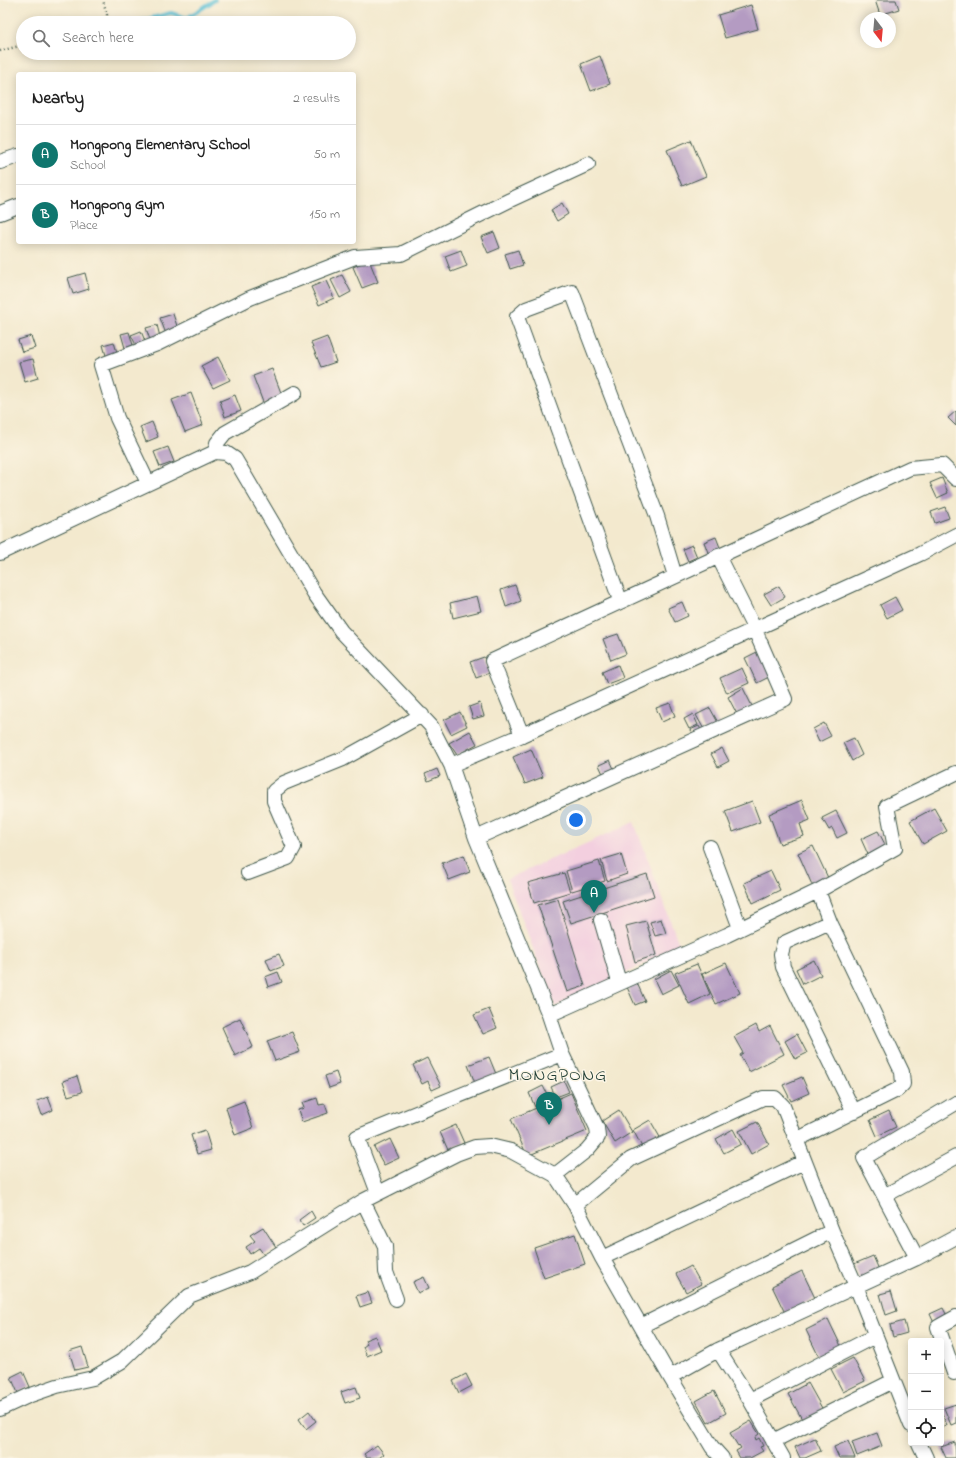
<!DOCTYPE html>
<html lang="en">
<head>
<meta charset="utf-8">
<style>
	body { margin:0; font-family:"Indie Flower",sans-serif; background:#f2f2f2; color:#222 }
	.controls { position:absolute; right:12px; bottom:12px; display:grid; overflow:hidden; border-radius:4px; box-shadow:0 2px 10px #0003 }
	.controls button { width:36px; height:36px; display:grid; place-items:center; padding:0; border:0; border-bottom:1px solid #e0e0e0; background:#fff; color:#222; font:20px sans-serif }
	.compass { position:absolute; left:860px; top:12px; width:36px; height:36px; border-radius:50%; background:#fff; box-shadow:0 2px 10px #0003; rotate:164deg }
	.you { position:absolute; left:576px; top:820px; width:14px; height:14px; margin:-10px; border:3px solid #fff; border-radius:50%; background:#1a73e8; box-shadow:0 0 0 6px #1a73e833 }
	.badge { display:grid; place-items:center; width:26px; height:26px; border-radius:50%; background:#0f766e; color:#fff; font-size:13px; font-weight:700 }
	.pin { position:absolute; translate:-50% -33px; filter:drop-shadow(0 1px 2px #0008) }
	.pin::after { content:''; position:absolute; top:21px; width:14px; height:12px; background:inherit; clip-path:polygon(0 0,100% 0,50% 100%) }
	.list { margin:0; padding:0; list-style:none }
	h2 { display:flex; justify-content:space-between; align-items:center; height:52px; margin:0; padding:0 16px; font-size:17px }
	h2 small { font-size:13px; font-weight:400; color:#767676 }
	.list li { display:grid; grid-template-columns:26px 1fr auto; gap:12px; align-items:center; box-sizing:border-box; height:60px; padding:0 16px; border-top:1px solid #e0e0e0 }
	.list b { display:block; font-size:15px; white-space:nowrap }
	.list p { margin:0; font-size:13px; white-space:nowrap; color:#767676 }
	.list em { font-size:13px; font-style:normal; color:#767676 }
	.icon { flex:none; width:22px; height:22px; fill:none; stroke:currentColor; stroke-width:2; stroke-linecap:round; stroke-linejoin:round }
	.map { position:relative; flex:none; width:956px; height:1458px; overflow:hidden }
	.search { position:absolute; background:#fff; box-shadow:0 2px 10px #0003; left:16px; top:16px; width:340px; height:44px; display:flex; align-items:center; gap:10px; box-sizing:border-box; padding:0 14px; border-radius:22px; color:#767676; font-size:15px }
	.panel { position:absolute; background:#fff; box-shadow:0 2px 10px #0003; left:16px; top:72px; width:340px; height:172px; border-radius:4px }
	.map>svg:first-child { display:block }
	.built { fill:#f3cfdf }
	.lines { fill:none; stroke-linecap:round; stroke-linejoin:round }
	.stream { stroke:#58bfd5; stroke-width:4 }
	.building { fill:#b49bc2 }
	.minor-casing { stroke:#3f574b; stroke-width:16 }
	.path { stroke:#3f574b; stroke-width:2.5; stroke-dasharray:1 3; stroke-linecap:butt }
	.minor { stroke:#fff; stroke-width:14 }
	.labels { text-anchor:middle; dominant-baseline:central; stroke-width:3; stroke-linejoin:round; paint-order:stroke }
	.quarter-label { font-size:18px; letter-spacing:1px; fill:#1f3d34; stroke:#fcf5e5 }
</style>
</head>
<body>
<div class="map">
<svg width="956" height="1458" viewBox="0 0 956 1458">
	<rect width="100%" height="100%" fill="#fcf5e5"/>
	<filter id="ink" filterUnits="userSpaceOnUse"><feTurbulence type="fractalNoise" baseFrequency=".025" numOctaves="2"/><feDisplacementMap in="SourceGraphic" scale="8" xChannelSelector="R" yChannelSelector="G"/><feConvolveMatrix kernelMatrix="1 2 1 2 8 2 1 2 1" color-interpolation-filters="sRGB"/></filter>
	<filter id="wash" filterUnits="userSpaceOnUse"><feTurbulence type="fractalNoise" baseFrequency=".012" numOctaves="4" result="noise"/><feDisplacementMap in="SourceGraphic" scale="16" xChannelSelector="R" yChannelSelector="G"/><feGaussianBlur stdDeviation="0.9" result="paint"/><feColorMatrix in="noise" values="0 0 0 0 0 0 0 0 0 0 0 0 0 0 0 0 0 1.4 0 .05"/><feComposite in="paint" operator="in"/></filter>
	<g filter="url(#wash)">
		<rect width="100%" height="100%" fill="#f3e9ce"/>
		<!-- built -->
		<path class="built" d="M634,822L680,947L555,1007L507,879Z"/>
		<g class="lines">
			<!-- stream -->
			<path class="stream" d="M133,23L171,13L187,18L215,0"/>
		</g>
		<g id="blocks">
			<!-- building -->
			<path class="building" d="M875,0H896L899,9L880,15Z
				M751,5L758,29L725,38L718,15Z
				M600,56L610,84L591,91L581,64Z
				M691,140L706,176L682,186L667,150Z
				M562,203L568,214L557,221L551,210Z
				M494,232L500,248L488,253L481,237Z
				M461,250L467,266L451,272L445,256Z
				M518,250L523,265L510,269L505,254Z
				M369,260L378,282L362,288L353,267Z
				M85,273L89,289L73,294L68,278Z
				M342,275L351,292L340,298L331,280Z
				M326,281L334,298L319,305L311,287Z
				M173,314L178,329L166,334L160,318Z
				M157,325L160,337L150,340L146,328Z
				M141,331L145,341L136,345L131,335Z
				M129,332L133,345L125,348L121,334Z
				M31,336L35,348L22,352L18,340Z
				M327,337L336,362L321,367L311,343Z
				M114,342L118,356L107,359L103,345Z
				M218,357L230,380L213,388L201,366Z
				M33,359L38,378L25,382L19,362Z
				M272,369L283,398L264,405L253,376Z
				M191,393L203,425L185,432L172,400Z
				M235,395L241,411L225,417L220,401Z
				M956,411V426L948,418Z
				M152,422L158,437L146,442L140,427Z
				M168,447L174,462L160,467L154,452Z
				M942,478L948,493L937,498L930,483Z
				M945,507L949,518L935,523L931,512Z
				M716,537L721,550L709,555L704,542Z
				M692,545L697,557L688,561L683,549Z
				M515,585L521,601L506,607L501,590Z
				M779,586L785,597L771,605L764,594Z
				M477,596L481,611L453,618L450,603Z
				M895,597L902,610L887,618L880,605Z
				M682,602L688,616L675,622L668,608Z
				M618,634L626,654L611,660L603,639Z
				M761,650L773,675L757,683L745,658Z
				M484,657L490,673L476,678L470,662Z
				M618,665L623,678L607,684L602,672Z
				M742,668L749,683L727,693L720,678Z
				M743,688L753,708L738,716L728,697Z
				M480,703L484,716L473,719L469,707Z
				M670,703L675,716L662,722L656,708Z
				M710,708L720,726L706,733L696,715Z
				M460,712L467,726L451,734L444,720Z
				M693,714L698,725L689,729L684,719Z
				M824,723L831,736L819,742L813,729Z
				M699,726L703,734L694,739L690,730Z
				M470,731L477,744L457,755L449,743Z
				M854,738L862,755L852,761L843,743Z
				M722,748L729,761L718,767L711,754Z
				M531,749L543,777L525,784L513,757Z
				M610,760L615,771L604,776L599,765Z
				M437,769L440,776L428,781L425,774Z
				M802,800L810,820L800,824L804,836L780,844L769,814Z
				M752,801L760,822L733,832L725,811Z
				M934,808L947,831L923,844L910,821Z
				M836,811L847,833L837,838L832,828L829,830L822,818Z
				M878,831L888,850L870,859L861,839Z
				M813,846L829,880L813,887L798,853Z
				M621,854L627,874L607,881L601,860Z
				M464,855L470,872L449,880L442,863Z
				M599,861L605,881L572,891L566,871Z
				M771,871L780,890L753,903L744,883Z
				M564,873L570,892L534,903L528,883Z
				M647,874L654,896L571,923L563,901Z
				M558,899L585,986L567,992L538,905Z
				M661,919L666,933L655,936L650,922Z
				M646,921L656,955L635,962L626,926Z
				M279,954L284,966L271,971L266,959Z
				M814,960L821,975L803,984L796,969Z
				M726,963L740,993L716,1004L702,974Z
				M697,964L710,994L689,1004L675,973Z
				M671,970L679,985L661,994L654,979Z
				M278,972L282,982L268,987L265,977Z
				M637,983L645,1001L635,1005L627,987Z
				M489,1009L497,1028L483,1034L474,1015Z
				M240,1018L253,1047L235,1056L222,1027Z
				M756,1025L759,1032L770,1026L784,1054L749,1072L740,1055L743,1053L734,1037Z
				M292,1032L300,1052L275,1061L267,1041Z
				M797,1034L807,1053L795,1059L785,1041Z
				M489,1057L496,1074L475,1083L468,1065Z
				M427,1058L441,1086L432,1090L428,1081L422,1084L413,1065Z
				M336,1072L340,1084L329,1088L325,1076Z
				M77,1076L82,1092L68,1096L63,1081Z
				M802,1077L809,1093L791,1101L783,1085Z
				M564,1081L569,1092L556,1097L551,1087Z
				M543,1086L550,1100L535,1107L529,1093Z
				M571,1093L587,1131L527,1156L511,1119Z
				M48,1097L53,1110L42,1115L37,1101Z
				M317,1098L319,1105L325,1104L328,1113L302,1122L298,1110L304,1108L302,1103Z
				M244,1101L253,1128L235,1135L226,1108Z
				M619,1110L632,1132L615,1143L602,1121Z
				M889,1111L896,1127L877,1136L870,1120Z
				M650,1120L661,1139L643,1149L633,1130Z
				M757,1122L769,1144L751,1154L739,1131Z
				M456,1125L464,1143L448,1150L440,1132Z
				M733,1129L741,1144L724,1153L716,1139Z
				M205,1130L211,1150L197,1154L191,1135Z
				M390,1139L399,1158L384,1165L374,1147Z
				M311,1211L315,1218L303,1226L299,1220Z
				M263,1227L276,1247L264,1255L259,1248L250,1254L246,1247L255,1241L250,1235Z
				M575,1234L585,1264L544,1278L534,1248Z
				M873,1256L880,1272L860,1280L854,1264Z
				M691,1266L701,1284L686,1292L676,1274Z
				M802,1271L815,1298L785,1313L772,1286Z
				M424,1277L429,1288L418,1293L413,1282Z
				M891,1291L897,1311L886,1315L880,1294Z
				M368,1292L372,1303L360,1307L356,1296Z
				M943,1308L948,1318L934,1323L930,1314Z
				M828,1319L841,1346L819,1357L806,1330Z
				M904,1321L907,1333L893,1337L890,1325Z
				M375,1336L381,1350L367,1356L363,1347L367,1344L365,1340Z
				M82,1347L88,1367L75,1370L69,1351Z
				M853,1358L865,1381L843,1392L831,1369Z
				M23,1371L30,1387L18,1393L11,1377Z
				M466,1374L472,1386L459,1393L453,1381Z
				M808,1383L823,1410L803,1421L788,1394Z
				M356,1387L360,1398L345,1403L341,1392Z
				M714,1391L726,1413L708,1423L696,1401Z
				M956,1404V1423L951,1425L944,1408Z
				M309,1411L316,1421L306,1429L299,1419Z
				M941,1412L947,1425L941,1427Z
				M751,1421L759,1434L755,1437L756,1440L759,1438L763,1446L760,1447L763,1451L750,1458H740L736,1451L741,1448L739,1445L738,1446L730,1433Z
				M877,1433L882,1446L857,1456L852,1442Z
				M815,1438L821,1451L805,1458H800L795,1447Z
				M848,1441L855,1458H839L834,1447Z
				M955,1442L956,1458H946L941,1447Z
				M377,1445L384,1454L379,1458H367L364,1454Z"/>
		</g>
	</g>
	<g filter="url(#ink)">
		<use href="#blocks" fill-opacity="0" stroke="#3f574b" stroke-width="1"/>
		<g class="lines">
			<defs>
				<path id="minor" d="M0,162L18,156
					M0,213L18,206
					M215,452L217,443L225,433L295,393
					M148,483L117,418L101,365L157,344L250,298L355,257L401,254L510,200L588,164
					M0,553L215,452L226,453L235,459L314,593L341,631L431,726L451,765L476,838L549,1015L562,1054L597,1128L598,1137L587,1150L555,1175
					M620,600L517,317L526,309L572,292L657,516L675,576
					M522,735L492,661L910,468L942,465L956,479
					M451,765L522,735L920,554L956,535
					M476,838L785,699L754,628L718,556
					M710,847L740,928
					M248,873L288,858L294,847L274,801V791L284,783L343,759L422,715
					M601,920L619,982
					M830,922L784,943L781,954L783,967L854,1112
					M549,1015L727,935L818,891L895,848L887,806L956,773
					M796,1140L897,1090L903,1084L902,1072L830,922L818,891
					M378,1193L357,1137L562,1054
					M884,1196L956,1157
					M363,1201L385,1246L386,1272L396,1299
					M575,1205L631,1159L763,1098H775L783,1106L832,1231L856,1286L911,1425
					M602,1258L804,1162
					M917,1258L864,1158L956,1103
					M956,1317L938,1327L954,1373L956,1372
					M641,1326L832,1231
					M718,1350L750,1400L783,1458
					M670,1377L718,1350L917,1258L956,1237
					M750,1400L875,1336
					M0,1409L28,1396L57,1386L93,1378L122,1361L189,1296L250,1272L363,1201L456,1154L475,1147L490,1146L511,1151L555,1175L575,1205L602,1258L670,1377L712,1447L722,1458
					M773,1441L893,1381
					M919,1443L926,1458"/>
			</defs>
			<!-- minor casing -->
			<use href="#minor" class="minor-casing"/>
			<!-- path -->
			<path class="path" d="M99,23L105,20L107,15L103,0
				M0,51L23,45"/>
			<!-- minor -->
			<use href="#minor" class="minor"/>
		</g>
	</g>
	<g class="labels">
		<!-- quarter labels -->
		<g class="quarter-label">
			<text x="558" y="1076">MONGPONG</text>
		</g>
	</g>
</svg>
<div class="controls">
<button>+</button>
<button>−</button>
<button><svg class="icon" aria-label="locate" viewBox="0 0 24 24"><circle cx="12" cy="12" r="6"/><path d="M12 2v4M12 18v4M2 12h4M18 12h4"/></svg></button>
</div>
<svg class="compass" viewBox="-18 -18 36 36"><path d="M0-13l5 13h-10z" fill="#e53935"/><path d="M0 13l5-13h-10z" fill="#767676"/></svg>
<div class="you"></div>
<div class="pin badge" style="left:594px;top:913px">A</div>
<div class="pin badge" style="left:549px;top:1125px">B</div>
<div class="search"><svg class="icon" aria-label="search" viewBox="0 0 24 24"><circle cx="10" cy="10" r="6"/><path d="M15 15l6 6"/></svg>Search here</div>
<section class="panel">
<h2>Nearby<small>2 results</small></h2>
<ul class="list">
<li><span class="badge">A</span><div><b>Mongpong Elementary School</b><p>School</p></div><em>50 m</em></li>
<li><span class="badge">B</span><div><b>Mongpong Gym</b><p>Place</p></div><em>150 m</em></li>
</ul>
</section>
</div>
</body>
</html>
